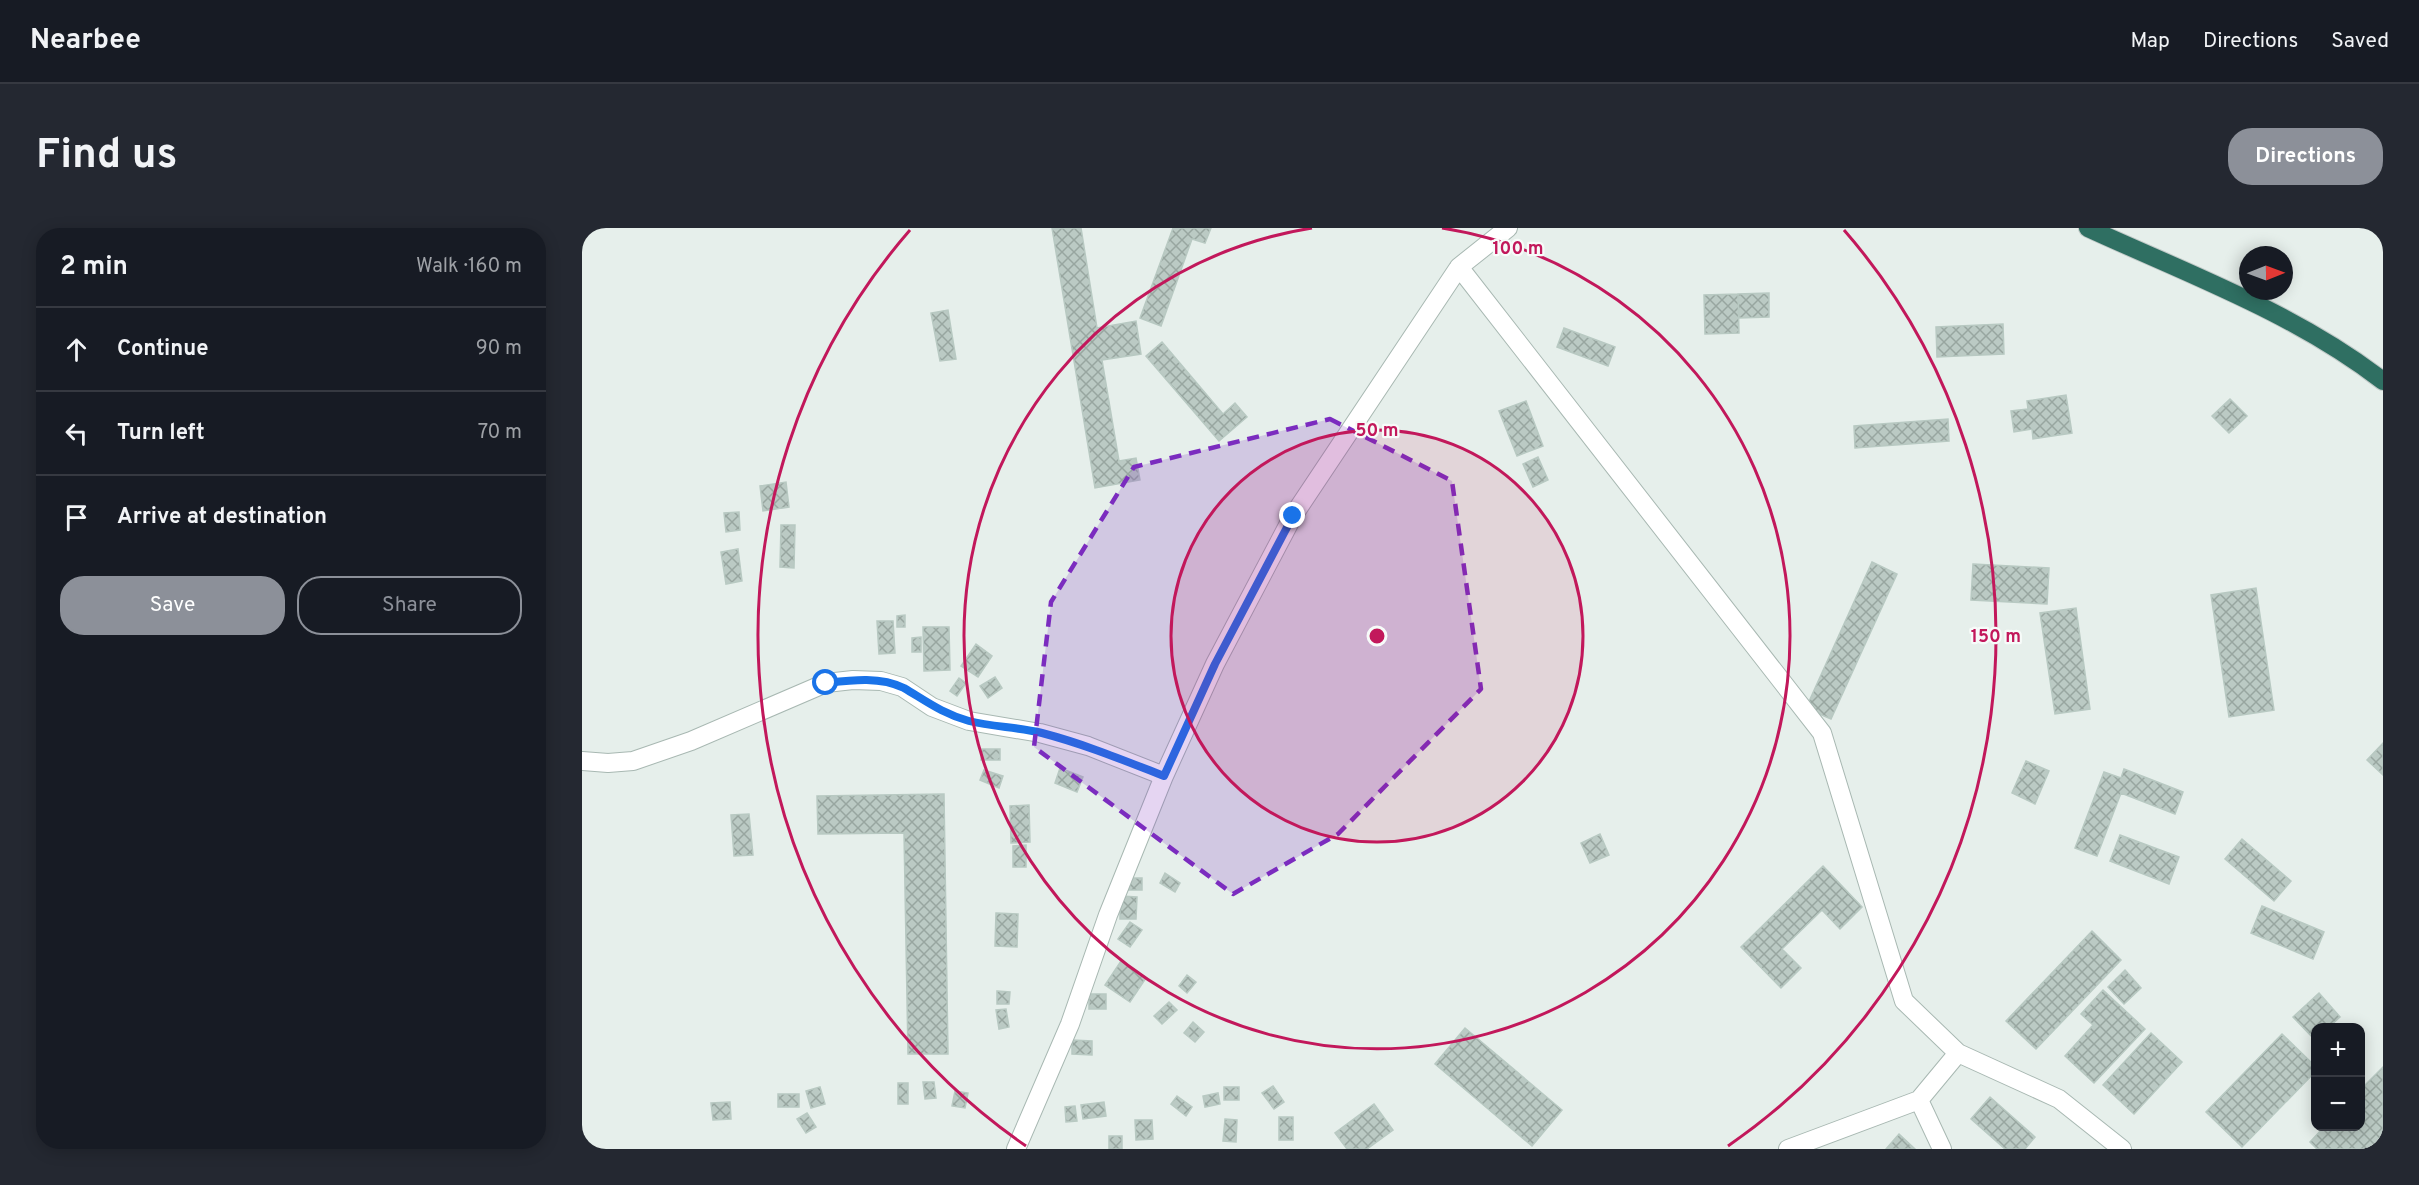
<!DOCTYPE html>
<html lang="en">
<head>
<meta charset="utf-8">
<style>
	body { margin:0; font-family:Overpass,sans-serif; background:#242831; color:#f1f3f6 }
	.controls { position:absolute; right:18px; bottom:18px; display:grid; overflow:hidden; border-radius:12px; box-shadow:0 3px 15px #0003 }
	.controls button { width:54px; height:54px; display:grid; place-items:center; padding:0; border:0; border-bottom:2px solid #363941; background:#171b24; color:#f1f3f6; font:30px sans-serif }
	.compass { position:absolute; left:1657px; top:18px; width:54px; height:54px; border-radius:50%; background:#171b24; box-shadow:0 3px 15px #0003; rotate:89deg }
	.stop { position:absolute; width:18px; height:18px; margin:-14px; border:4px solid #1a73e8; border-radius:50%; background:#fff }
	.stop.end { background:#1a73e8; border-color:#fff; box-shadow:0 2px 6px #0008 }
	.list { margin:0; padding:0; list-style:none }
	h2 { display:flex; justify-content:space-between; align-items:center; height:78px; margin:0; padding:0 24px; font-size:26px }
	h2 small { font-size:20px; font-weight:400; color:#9ea1a6 }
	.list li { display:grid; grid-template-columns:39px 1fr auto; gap:18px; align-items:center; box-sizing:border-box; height:84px; padding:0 24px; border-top:2px solid #363941 }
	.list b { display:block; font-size:22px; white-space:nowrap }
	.list em { font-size:20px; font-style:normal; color:#9ea1a6 }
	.actions { display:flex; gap:12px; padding:18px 24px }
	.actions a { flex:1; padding:14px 0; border:2px solid #8c9099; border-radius:24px; text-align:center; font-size:21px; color:#8c9099 }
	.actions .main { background:#8c9099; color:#fff }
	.icon { flex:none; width:33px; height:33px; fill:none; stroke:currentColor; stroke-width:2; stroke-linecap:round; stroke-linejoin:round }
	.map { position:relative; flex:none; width:1801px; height:921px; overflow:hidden; border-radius:24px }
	header { display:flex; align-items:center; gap:36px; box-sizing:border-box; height:84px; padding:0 30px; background:#171b24; border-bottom:2px solid #363941 }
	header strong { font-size:28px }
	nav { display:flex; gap:33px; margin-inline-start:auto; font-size:21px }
	.intro { display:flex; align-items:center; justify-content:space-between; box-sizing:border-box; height:144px; padding:0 36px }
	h1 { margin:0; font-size:42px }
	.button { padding:15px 27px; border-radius:24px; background:#8c9099; color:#fff; font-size:21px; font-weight:700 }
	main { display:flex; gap:36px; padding:0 36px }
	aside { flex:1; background:#171b24; border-radius:24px; box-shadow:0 3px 15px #0003 }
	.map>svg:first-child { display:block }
	.building { fill:url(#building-cross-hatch); stroke:#b8c9c2; stroke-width:1.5 }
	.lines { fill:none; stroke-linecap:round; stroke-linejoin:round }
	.minor-casing { stroke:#a8b8b2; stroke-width:20 }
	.highway-casing { stroke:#c2cac8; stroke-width:20 }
	.minor { stroke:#fff; stroke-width:18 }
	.highway { stroke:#2f6f62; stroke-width:18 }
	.route { stroke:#1a73e8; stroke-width:8 }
	.marked { fill:#7b2cbf; fill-opacity:0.2; stroke:#7b2cbf; stroke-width:4.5; stroke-dasharray:12 8; stroke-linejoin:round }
	.ring { fill:none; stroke:#c2185b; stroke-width:3 }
	.centre { fill:#c2185b; stroke:#f7fbf9; stroke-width:3 }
	.ring-label { font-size:18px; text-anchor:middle; font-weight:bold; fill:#c2185b; stroke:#f7fbf9; stroke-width:4.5; stroke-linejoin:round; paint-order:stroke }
</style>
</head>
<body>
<header>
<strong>Nearbee</strong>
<nav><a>Map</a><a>Directions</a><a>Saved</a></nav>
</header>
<div class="intro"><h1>Find us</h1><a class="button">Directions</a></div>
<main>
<aside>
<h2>2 min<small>Walk · 160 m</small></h2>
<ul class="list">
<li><svg class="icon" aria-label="ahead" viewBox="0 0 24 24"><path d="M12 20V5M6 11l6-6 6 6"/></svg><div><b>Continue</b></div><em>90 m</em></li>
<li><svg class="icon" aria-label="left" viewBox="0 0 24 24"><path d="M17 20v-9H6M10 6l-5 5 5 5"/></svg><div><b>Turn left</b></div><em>70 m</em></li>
<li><svg class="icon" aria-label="arrive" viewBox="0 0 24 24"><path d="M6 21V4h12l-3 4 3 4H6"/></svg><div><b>Arrive at destination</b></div></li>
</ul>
<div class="actions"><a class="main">Save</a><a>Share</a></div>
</aside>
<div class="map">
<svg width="1801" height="921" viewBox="0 0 1801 921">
	<defs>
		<pattern id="building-cross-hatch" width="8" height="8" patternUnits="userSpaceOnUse" patternTransform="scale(1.5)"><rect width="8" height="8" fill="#bbcac4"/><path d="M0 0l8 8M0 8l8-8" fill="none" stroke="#98a6a0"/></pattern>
	</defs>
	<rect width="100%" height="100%" fill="#e6efeb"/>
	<!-- building -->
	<path class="building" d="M470,0H499L515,100L554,93L559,126L520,132L537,233L554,230L558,252L513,260Z
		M591,0H629L623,15L610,11L579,98L558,90Z
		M1187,65V89L1157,90L1156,66Z
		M1156,66L1157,105L1123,106L1122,67Z
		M366,82L374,131L358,133L349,85Z
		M1421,96L1422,126L1355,129L1354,99Z
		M982,100L1033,119L1026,138L975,119Z
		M580,114L641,186L653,175L665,189L637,213L564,128Z
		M1484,167L1490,205L1451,211L1450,201L1432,204L1429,183L1446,181L1445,173Z
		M1648,171L1665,188L1647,205L1630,188Z
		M944,173L961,218L935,228L917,183Z
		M1366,191L1367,213L1273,220L1272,198Z
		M956,229L966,252L951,259L941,236Z
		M204,254L207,279L181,283L178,258Z
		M157,284L158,302L144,304L142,285Z
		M199,297H213L212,340L198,339Z
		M156,321L160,353L144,356L139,324Z
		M1290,334L1315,346L1249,491L1224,480Z
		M1391,336L1467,340L1465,376L1389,372Z
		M1674,360L1692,482L1647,489L1629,367Z
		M1494,380L1508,481L1473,486L1458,385Z
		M323,387V399H315V388Z
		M295,393H311L313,425L297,426Z
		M341,399H367L368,442L342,443Z
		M339,409V424H330V410Z
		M394,416L410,428L396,449L379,438Z
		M413,449L420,460L406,470L398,458Z
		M377,450L384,455L375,468L368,463Z
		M1801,515V547L1785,532Z
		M400,521H418V532H399Z
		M1444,533L1467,543L1453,576L1430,565Z
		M478,540L501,549L495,564L473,555Z
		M1542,541L1601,564L1593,586L1539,565L1515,628L1493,620L1522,544L1539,550Z
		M402,542L421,548L417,560L398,552Z
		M362,566L366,826H326L322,605L236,606L235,568Z
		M447,577L448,614L429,615L428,578Z
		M167,586L171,627L152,628L149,587Z
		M1018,606L1027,627L1008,635L999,615Z
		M1538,607L1597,629L1587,656L1528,633Z
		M1660,611L1709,653L1692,673L1643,631Z
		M444,617V639H431V618Z
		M1241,638L1280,679L1258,701L1240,682L1200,721L1219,740L1199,760L1159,719Z
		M583,645L598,655L593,664L578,655Z
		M546,650H560V662H546Z
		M538,668L555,669L554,691H538Z
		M1680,678L1742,704L1731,731L1669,705Z
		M414,685L436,686L435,719L413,718Z
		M548,694L560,702L548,719L536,711Z
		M1510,703L1539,732L1454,821L1424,793Z
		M539,733L564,750L548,774L523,757Z
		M1543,742L1559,760L1542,776L1526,759Z
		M605,747L614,754L605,765L597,758Z
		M1521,762L1563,801L1512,855L1483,828L1511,797L1499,786Z
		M415,763L428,764L427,776H415Z
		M1737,765L1758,789L1746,800H1734L1733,812L1711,789Z
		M507,766H524V781H507Z
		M587,774L595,782L580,796L572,788Z
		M424,781L427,799L417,801L414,782Z
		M611,794L622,804L613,814L602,805Z
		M883,800L980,882L950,918L853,836Z
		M1569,805L1600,834L1552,886L1521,857Z
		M1700,806L1734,839V843L1660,919L1624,884Z
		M490,812L510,813V827L490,826Z
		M1801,839V911L1791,921H1735L1728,914L1743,898H1778V862Z
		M341,854H352L354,870L343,871Z
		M316,855H326V876H316Z
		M691,858L702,874L692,881L680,865Z
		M238,859L243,876L229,880L224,863Z
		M642,859H657V872H642Z
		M373,863L386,865L383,880L370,878Z
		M636,865L638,876L623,879L621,868Z
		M196,866H217V879H196Z
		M595,868L610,879L604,888L589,876Z
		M1408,869L1453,909L1443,921H1423L1389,891Z
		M148,874L149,891L131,892L129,875Z
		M522,874L524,888L501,891L499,877Z
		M792,876L811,902L785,921H765L753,905Z
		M493,878L495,893L484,894L483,879Z
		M225,885L234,899L224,905L215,891Z
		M697,889H711V912H697Z
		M643,891L655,892L654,914L641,913Z
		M553,892H570L571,911L554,912Z
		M1317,906L1333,921H1304Z
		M527,908H540V921H527Z"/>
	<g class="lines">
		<defs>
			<path id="minor" d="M877,39L1240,505L1322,773L1376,825L1477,871L1540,921
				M0,533L26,535L51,533L109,513L244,455L271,452L299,453L320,459L350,479L387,493L458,505L506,518L582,548
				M434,921L488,796L526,687L582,548L633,436L711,288L877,39L926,0
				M1206,921L1337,872
				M1360,921L1337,872L1376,825"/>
			<path id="highway" d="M1506,0C1606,46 1713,85 1801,153"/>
		</defs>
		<!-- minor casing -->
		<use href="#minor" class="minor-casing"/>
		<!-- highway casing -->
		<use href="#highway" class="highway-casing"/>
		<!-- minor -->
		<use href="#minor" class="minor"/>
		<!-- highway -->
		<use href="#highway" class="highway"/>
	</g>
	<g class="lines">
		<!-- route -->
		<path class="route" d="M244,455C269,452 298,448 322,460C344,473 361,486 387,493C411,499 436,499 460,505C502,516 541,532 582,548L633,436L711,288"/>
	</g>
	<!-- marked area -->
	<path class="marked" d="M748,191L870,253L899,461L756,606L651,666L452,519L469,374L552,239Z"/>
	<!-- distance rings -->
	<circle cx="795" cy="408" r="206" fill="#c2185b" fill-opacity=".12"/>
	<g class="ring">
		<circle cx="795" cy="408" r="206"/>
		<path d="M860 0A413 413 0 1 1 730 0"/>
		<path d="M444 918A619 619 0 0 1 328 2M1262 2A619 619 0 0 1 1146 918"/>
	</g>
	<circle cx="795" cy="408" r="9" class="centre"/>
	<g class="ring-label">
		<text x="936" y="26">100 m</text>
		<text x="795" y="208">50 m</text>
		<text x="1414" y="414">150 m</text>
	</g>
</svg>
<div class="controls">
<button>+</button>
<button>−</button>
</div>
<svg class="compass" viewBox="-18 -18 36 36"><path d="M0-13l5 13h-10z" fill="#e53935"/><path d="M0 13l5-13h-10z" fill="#9ea1a6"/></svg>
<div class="stop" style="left:244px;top:455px"></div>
<div class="stop end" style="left:711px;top:288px"></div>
</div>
</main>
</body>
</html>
